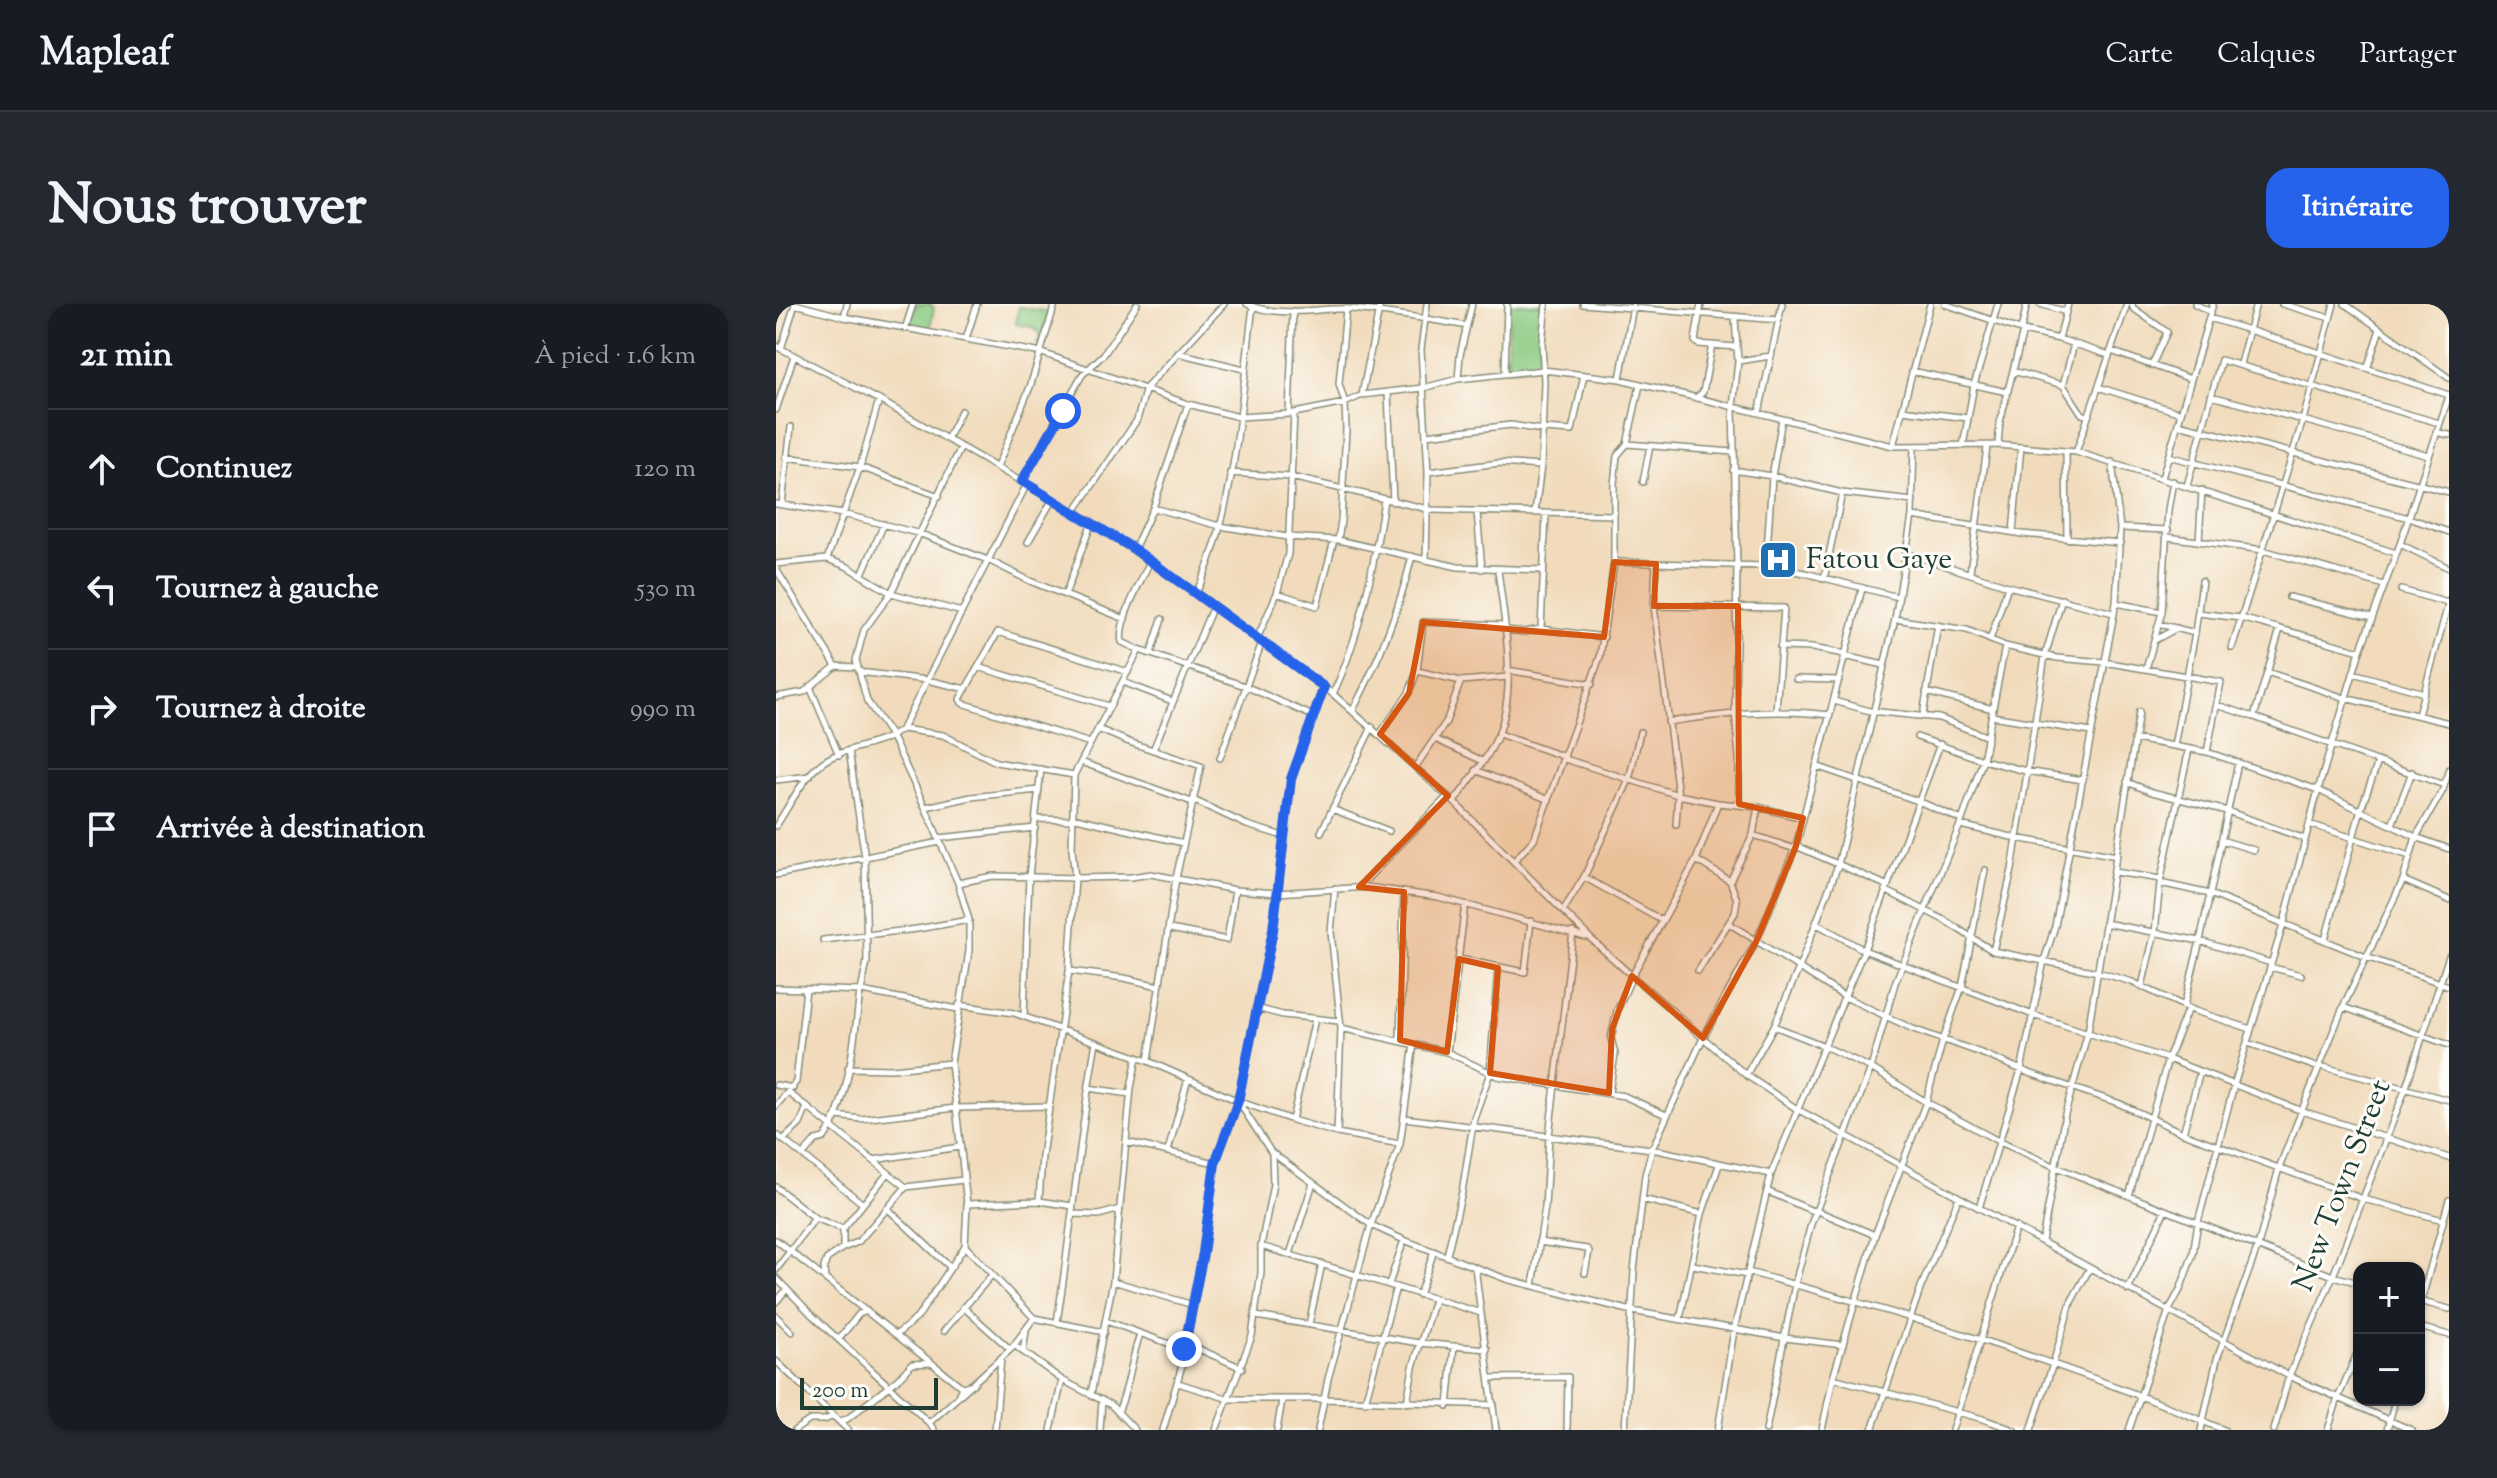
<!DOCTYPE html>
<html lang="fr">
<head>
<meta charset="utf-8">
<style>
	body { margin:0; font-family:"Sorts Mill Goudy",serif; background:#242831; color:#f1f3f6 }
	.controls { position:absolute; right:24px; bottom:24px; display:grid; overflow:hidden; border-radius:16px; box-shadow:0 2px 6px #0004 }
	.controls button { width:72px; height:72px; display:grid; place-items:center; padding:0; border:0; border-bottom:2px solid #363941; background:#171b24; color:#f1f3f6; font:40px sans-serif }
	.scale { position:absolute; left:24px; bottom:20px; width:138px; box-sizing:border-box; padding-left:8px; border:4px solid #1f3d34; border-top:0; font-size:22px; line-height:28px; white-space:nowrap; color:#1f3d34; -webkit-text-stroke:6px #fdfcf7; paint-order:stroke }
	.stop { position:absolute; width:24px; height:24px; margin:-18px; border:6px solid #2563eb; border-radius:50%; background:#fff }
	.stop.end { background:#2563eb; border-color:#fff; box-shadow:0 2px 8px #0008 }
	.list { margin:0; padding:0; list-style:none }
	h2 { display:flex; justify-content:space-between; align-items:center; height:104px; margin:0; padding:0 32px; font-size:34px }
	h2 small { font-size:26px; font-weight:400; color:#9ea1a6 }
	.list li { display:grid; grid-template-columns:52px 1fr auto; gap:24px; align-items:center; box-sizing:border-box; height:120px; padding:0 32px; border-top:2px solid #363941 }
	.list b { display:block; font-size:30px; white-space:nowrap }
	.list em { font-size:26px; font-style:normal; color:#9ea1a6 }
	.icon { flex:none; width:44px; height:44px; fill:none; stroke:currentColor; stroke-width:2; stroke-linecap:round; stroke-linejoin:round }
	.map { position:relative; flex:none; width:1673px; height:1126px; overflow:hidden; border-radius:24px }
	header { display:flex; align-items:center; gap:48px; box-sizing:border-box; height:112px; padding:0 40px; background:#171b24; border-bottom:2px solid #363941 }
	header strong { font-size:38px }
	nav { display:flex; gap:44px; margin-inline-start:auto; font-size:28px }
	.intro { display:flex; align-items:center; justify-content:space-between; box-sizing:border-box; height:192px; padding:0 48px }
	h1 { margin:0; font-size:56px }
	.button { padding:20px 36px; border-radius:24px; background:#2563eb; color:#fff; font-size:28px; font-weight:700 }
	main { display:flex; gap:48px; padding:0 48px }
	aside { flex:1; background:#171b24; border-radius:24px; box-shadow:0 2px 6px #0004 }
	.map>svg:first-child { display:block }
	.green { fill:#8ccb82; stroke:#56845b; stroke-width:2 }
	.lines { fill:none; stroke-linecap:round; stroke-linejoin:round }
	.minor-casing { stroke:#888c78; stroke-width:8 }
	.minor { stroke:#fff; stroke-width:5 }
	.route { stroke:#2563eb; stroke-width:10 }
	.marked { fill:#d45610; fill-opacity:0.2; stroke:#d45610; stroke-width:6; stroke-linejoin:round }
	.labels { text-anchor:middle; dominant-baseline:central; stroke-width:6; stroke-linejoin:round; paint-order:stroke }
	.poi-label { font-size:30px; fill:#1f3d34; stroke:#fdfcf7; text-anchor:start }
	.street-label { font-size:30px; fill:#1f3d34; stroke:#fdfcf7 }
</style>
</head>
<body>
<header>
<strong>Mapleaf</strong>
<nav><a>Carte</a><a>Calques</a><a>Partager</a></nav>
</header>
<div class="intro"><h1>Nous trouver</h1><a class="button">Itinéraire</a></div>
<main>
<aside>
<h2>21 min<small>À pied · 1.6 km</small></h2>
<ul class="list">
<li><svg class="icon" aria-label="ahead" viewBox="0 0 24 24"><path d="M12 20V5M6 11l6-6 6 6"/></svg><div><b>Continuez</b></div><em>120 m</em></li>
<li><svg class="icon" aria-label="left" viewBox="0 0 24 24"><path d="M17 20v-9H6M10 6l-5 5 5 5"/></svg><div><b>Tournez à gauche</b></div><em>530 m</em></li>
<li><svg class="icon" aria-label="right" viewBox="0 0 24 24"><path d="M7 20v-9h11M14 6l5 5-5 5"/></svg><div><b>Tournez à droite</b></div><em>990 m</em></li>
<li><svg class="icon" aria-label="arrive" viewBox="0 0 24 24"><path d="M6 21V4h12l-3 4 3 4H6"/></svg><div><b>Arrivée à destination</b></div></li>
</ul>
</aside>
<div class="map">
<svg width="1673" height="1126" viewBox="0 0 1673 1126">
	<rect width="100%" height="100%" fill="#fdfcf7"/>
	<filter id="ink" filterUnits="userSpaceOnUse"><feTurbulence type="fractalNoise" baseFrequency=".0125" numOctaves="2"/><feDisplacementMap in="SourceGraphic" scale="16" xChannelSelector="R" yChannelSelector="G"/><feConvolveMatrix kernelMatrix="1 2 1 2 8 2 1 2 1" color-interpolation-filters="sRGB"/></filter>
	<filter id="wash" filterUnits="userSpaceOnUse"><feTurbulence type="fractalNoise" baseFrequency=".006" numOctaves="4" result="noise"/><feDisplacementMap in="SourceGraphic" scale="32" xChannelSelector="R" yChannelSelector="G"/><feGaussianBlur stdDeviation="1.8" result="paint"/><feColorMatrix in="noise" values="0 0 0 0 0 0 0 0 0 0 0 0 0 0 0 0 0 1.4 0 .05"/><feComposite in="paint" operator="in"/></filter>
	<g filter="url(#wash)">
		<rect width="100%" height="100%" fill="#f1dbbc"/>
		<!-- green -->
		<path class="green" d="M140,0H154L158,4L154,24L134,20Z
			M733,0H766L764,57L761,58V61L731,65Z
			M243,3L273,8L265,40H261L265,33C261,21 250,22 240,20Z"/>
	</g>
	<g filter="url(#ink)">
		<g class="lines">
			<defs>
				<path id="minor" d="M19,0L68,13L266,49L412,100L463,113L513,110L569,99L586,91L647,84L682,75L767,66L844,75L1117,142L1222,141L1300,148L1620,249
					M471,0C503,15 541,3 575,5C614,8 652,15 691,22
					M807,0L1003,16
					M925,0L919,37L922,40L960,43
					M1169,0L1247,27L1283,35L1333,51
					M1264,0L1290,8
					M1356,0L1357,4L1391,28L1376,61
					M1419,0L1435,8
					M1506,0L1554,14
					M1558,0L1527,116L1652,151
					M1569,0L1673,74
					M68,13L71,0
					M1433,14L1473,26L1480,0
					M959,15L962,57L957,104L961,262L959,408L963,454V500
					M129,25L137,0
					M1245,26L1251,0
					M190,35L201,0
					M1283,35L1292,0
					M0,42L103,96L316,218L420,289L557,390L678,498L814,634L856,672L970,771L1021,805L1513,1072L1635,1126
					M5,45L19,0
					M1335,47L1415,75
					M402,49L468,65
					M962,57L995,52
					M1464,60L1473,26L1673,91
					M1592,62L1604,25
					M1136,67L1231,88
					M1237,67L1287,81L1306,110L1312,112
					M729,69L731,0
					M682,75L684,51L696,0
					M844,75L857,2
					M1287,81L1298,40
					M1322,83L1405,109
					M612,89L617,198
					M586,91L604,0
					M1435,92L1527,116L1456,344
					M920,94L927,88L936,41
					M0,106L18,52
					M1126,106L1192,114
					M983,109L1006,0
					M513,110L517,7
					M1402,120L1673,188
					M767,125L796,127L808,71
					M1660,128L1673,131
					M650,131L735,121L766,126
					M171,135L185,107
					M851,140L957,148
					M1222,141L1224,118L1247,27
					M1117,142L1154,0
					M1187,142L1198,81L1222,0
					M185,143L115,289L88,326L80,356L91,397L116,433L149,503L182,579L193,616V647L175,759L191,900L189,942L258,1014L328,1028
					M1290,148L1291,235
					M1300,148L1351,0
					M1392,152L1633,214L1673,228
					M10,153L84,163L163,192
					M221,163L254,83L279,0
					M957,166L996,172L1066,189L1137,197
					M652,168L723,159L765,162
					M454,169L515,173L656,206L837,211
					M1386,174L1437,0
					M246,177L306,71L328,50L361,0
					M867,178L874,142
					M1411,182L1445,56L1663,119
					M0,200L67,210L145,230L214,257L254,277L349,315
					M6,200L15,123
					M377,204L444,222L511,233L562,236L682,263L767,266
					M299,207L361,116L370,84L448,0
					M701,208L706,265
					M759,209L765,162L768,78L766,39L770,0
					M1136,212L1246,230L1344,239
					M1344,224L1392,226
					M1237,228L1245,143
					M1392,233L1487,246L1608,281
					M562,236L565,217L570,125L569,99L563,80L570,5
					M1423,237L1426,186
					M252,238L277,195
					M1624,240L1673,264
					M358,245L377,204L412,100
					M1130,249L1232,282L1337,309
					M51,255L84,163L103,96
					M650,256L652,168L645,45L651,0
					M838,258L990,262L1029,269L1122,293
					M0,260L51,255L70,262L115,289L186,308
					M880,260L878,302L902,491L900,521
					M990,262L996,172L1006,115
					M0,265L60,362
					M1194,268L1211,143
					M86,270L108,220
					M1048,275L1066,189
					M1625,286L1672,299
					M420,289C460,209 465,92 477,3
					M501,289L541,302L558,236
					M289,291L316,218
					M1513,293L1596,313
					M1340,299L1386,308
					M878,302L1008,304L1000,406
					M1422,309L1465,314L1584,347
					M1119,315L1191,326L1229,342L1281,354L1328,358L1445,378L1431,448
					M1383,320L1419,329
					M765,325L770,210
					M1504,325L1478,413L1668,481
					M730,326L748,328L765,325L828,333
					M481,335L501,289L512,250L518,109
					M1214,336L1232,282
					M1379,336L1401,324
					M1004,343L1036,344L1068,350
					M363,346L469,382L537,412
					M375,349L386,315
					M1068,352L1108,361
					M202,363L333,402
					M1370,365L1386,308L1392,206L1397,177
					M731,366L816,380
					M641,367L685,377L732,373
					M83,368L151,376L190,385
					M1491,368L1569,394L1673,419
					M1577,369L1648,389
					M1020,375L1063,376
					M347,378L396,397
					M34,383L63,451
					M1150,388L1217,405
					M557,390C585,330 598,261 608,196
					M0,393L28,388L60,362L81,363
					M1058,397L1094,407L1163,414L1212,433
					M1441,401L1478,413
					M577,406C603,356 623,307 636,252
					M1147,411L1162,321
					M1642,411L1673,297
					M1216,412L1315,428
					M892,418C947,410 998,404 1054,411
					M126,425L167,431L220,458L298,471
					M322,425L353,438L425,462L400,574L372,757
					M604,430L633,389L641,367L647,318L728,321
					M723,430L789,453
					M1141,433L1207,456L1250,467L1307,476
					M659,435L707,457
					M1358,435L1398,442L1419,329L1426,277
					M314,439L186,399L184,395L222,328L352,368
					M1164,440L1088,646L1257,711L1392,755L1526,807L1673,854
					M1398,442L1431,448L1542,486L1640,533L1673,545
					M73,446L89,554L91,658L85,687
					M377,446L437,302
					M444,454L486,338
					M789,455L902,491L942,499L982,503L1027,514
					M305,458L416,498
					M640,462L670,418L685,377
					M1040,462L1142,497L1186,516
					M700,466L773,496
					M0,476L34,472
					M1351,478L1376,488L1451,507L1529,535
					M417,496L471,521L507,532
					M678,498C693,477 712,455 722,431C742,383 728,316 722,266
					M150,503L195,493L263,486
					M556,505L613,527
					M296,513L407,539
					M260,515L296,516
					M1533,520L1634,552
					M1184,521L1240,534L1341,552
					M1616,521L1636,468
					M0,522C12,504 24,479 40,464C63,441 102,445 126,425L251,180
					M545,528L596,423
					M977,531L1019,545
					M163,534L259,524
					M1445,536L1478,546
					M1020,542L1110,581
					M739,556L758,535L824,353L838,258V180L841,152L851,140L864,81
					M920,556L954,577L977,531L982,503
					M1338,568L1385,575
					M0,571L164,538
					M808,573L887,617
					M1627,576L1673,596
					M182,579L217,572L299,574L355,573L375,570L459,586L501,589L591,583L662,593L809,633
					M1384,579L1434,590L1590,653L1673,682
					M584,582L672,492
					M559,584L555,628L565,724L561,829
					M1109,586L1168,616L1217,647L1322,668L1356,678L1419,707L1475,725
					M787,607L808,573L853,476L864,428
					M1329,619L1424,637L1462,459
					M954,620L1069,693L1137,725L1205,749L1253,769L1342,799L1407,829L1587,895L1667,916
					M394,625L451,636L459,586
					M47,636L141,625L193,616
					M1549,636L1585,505L1602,458
					M1217,647L1236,566L1269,352L1286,295
					M683,655L749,668L755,617
					M1494,663L1525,671
					M294,667L348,674L383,682
					M922,667L959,609L961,596L954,577
					M1366,682L1379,628L1384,579L1413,445
					M0,684L85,687L182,705
					M183,701L238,709L372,757L462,797L516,816L561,829L624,840
					M1408,702L1424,637L1495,659
					M1567,703L1673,741
					M480,704L507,711L563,717
					M248,712L253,572L265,465
					M998,722L1046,741L1095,764L1150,798L1224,838L1280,863L1557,972L1583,979
					M565,724L671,748L721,772L848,792L890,811
					M624,736L628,588
					M1472,739L1543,764
					M671,748L689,600
					M1544,762L1673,796
					M72,764L116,765L175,759
					M970,771L998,722L1023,664L1062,561L1119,315L1136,212L1138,142
					M0,781L17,784
					M312,784L354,790
					M833,789L839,750L835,734L841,707L856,672L920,556L942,499
					M462,797L495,848L595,921L628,936L730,975L856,1007L1009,1034L1067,1041
					M0,802L20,778L30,685
					M31,803L130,883L187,876
					M61,812L85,815L180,804L273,802
					M628,814L876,845L995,870
					M516,816L539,715
					M1407,829L1424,768
					M0,830L87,900
					M7,836L24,820L31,803L14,790
					M350,838L439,859
					M392,847L412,775
					M27,851L40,836L48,834C73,801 79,729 84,687
					M97,856L184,843
					M0,883L39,914L67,925L112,869
					M991,887L1039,908
					M1353,892L1392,755L1412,704
					M866,895L926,910
					M263,897L266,852L293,667L299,574L296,545L298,471L363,346L346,338C341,318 366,276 374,257
					M191,900L263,897L297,902
					M1203,904L1245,766L1268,657L1279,622L1340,299L1344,224L1336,158
					M112,905L174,963
					M1039,906L1099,931
					M297,910L323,911L344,905
					M0,936L186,1083L197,1080
					M1266,937L1289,810L1312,728L1363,408
					M763,938L811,945L813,947L809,969
					M485,942L705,1009
					M67,944V925
					M514,950L537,879
					M671,951L686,888L698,814L714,769L722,664
					M917,961L971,971
					M699,963L720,1126
					M0,966L39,914
					M972,968C1133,1011 1294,1060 1448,1126
					M0,974L37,1012L153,1119L181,1094L186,1083
					M49,975L48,963L51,955L67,944L82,938L130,883
					M337,977L417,1001
					M613,980L628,936
					M757,982L769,903L773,832L797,628
					M1352,986L1389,906
					M643,991L658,947
					M1643,997L1673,1005
					M0,998L11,985
					M187,1003L234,1045
					M1643,1005L1673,896
					M0,1012L16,1028
					M480,1012L643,1039L711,1045
					M904,1015L926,910L943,861
					M330,1017L408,1045
					M281,1018C296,925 303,831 320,738
					M533,1020L546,960
					M1643,1023L1673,1031
					M168,1027L215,972
					M121,1030L141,1014L189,942
					M63,1035L83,1010L91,1007
					M409,1039L466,1064
					M238,1041L286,1076L335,1101L359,1126
					M247,1048L250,1027
					M0,1057L72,1126
					M714,1074L792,1073L791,1126
					M1057,1074L1207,1115L1238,1126
					M402,1079L453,1095H548L718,1101
					M185,1090L235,1045L258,1014
					M315,1090L337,977L355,784L361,753
					M589,1098L620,983
					M631,1099L637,1063L658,996
					M672,1102L678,1042
					M342,1108C353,1083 355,1056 364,1030
					M64,1117L71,1115L121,1076L136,1060L155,1059
					M153,1119L158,1126
					M19,1126L34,1116H48L58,1112
					M219,1126L225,1054
					M275,1126L286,1076
					M324,1126L326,1096
					M387,1126L407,1058L427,949L439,859L462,797L497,626L515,475L548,383
					M440,1126L476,1032L485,969V942L497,880L496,849
					M501,1126L506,1096
					M542,1126L552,1075L595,921L624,840L638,740
					M849,1126L858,967L869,871L876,845L927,734L980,638L1020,542L1086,285
					M942,1126L958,1026L995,870L1088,646L1041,620
					M990,1126L1019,980L1035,920L1095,764L1119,679L1186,516L1207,456L1229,342
					M1046,1126L1057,1074L1099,931L1150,798L1167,736L1186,683L1209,566
					M1096,1126L1145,983L1183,893
					M1176,1126L1240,923
					M1255,1126L1277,1060L1295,998L1314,964
					M1353,1126L1393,1006L1404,986L1417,950L1422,918L1458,781L1508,618L1542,486L1584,347L1624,240L1673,92
					M1425,1126L1441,1055L1482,942L1503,864L1567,703L1627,576L1640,533L1667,486L1673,465
					M1498,1126L1513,1072L1557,972L1629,786L1673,652
					M1552,1126L1562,1094L1583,1045
					M1611,1126L1619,1096"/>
			</defs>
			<!-- minor casing -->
			<use href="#minor" class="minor-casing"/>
			<!-- minor -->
			<use href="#minor" class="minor"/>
		</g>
	</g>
	<g class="lines" filter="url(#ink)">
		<!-- route -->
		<path class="route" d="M287,107L246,177L358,245L548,383L515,475L497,626L462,797L439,859L427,949L408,1045"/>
	</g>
	<!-- marked area -->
	<path class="marked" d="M838,258L880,260L878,302H962L963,500L1027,514L1020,542L980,638L927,734L856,672L836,725L833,789L714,769L722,664L683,655L671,748L624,736L628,588L583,583L672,492L604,430L633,389L647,318L828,333Z"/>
	<!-- icons -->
	<defs>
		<symbol id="hospital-square" viewBox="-11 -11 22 22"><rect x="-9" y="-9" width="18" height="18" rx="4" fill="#1f6fb2" stroke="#fdfcf7"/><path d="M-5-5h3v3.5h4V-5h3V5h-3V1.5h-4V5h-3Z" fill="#fff"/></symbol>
	</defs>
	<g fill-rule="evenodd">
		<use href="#hospital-square" x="980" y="234" width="44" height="44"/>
	</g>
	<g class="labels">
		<!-- poi labels -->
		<g class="poi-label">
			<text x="1030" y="256">Fatou Gaye</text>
		</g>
		<!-- street labels -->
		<g class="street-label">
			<text transform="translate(1567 882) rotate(-69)">New Town Street</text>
		</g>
	</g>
</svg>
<div class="controls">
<button>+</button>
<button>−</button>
</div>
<div class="scale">200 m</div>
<div class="stop" style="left:287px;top:107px"></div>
<div class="stop end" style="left:408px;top:1045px"></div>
</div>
</main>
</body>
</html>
